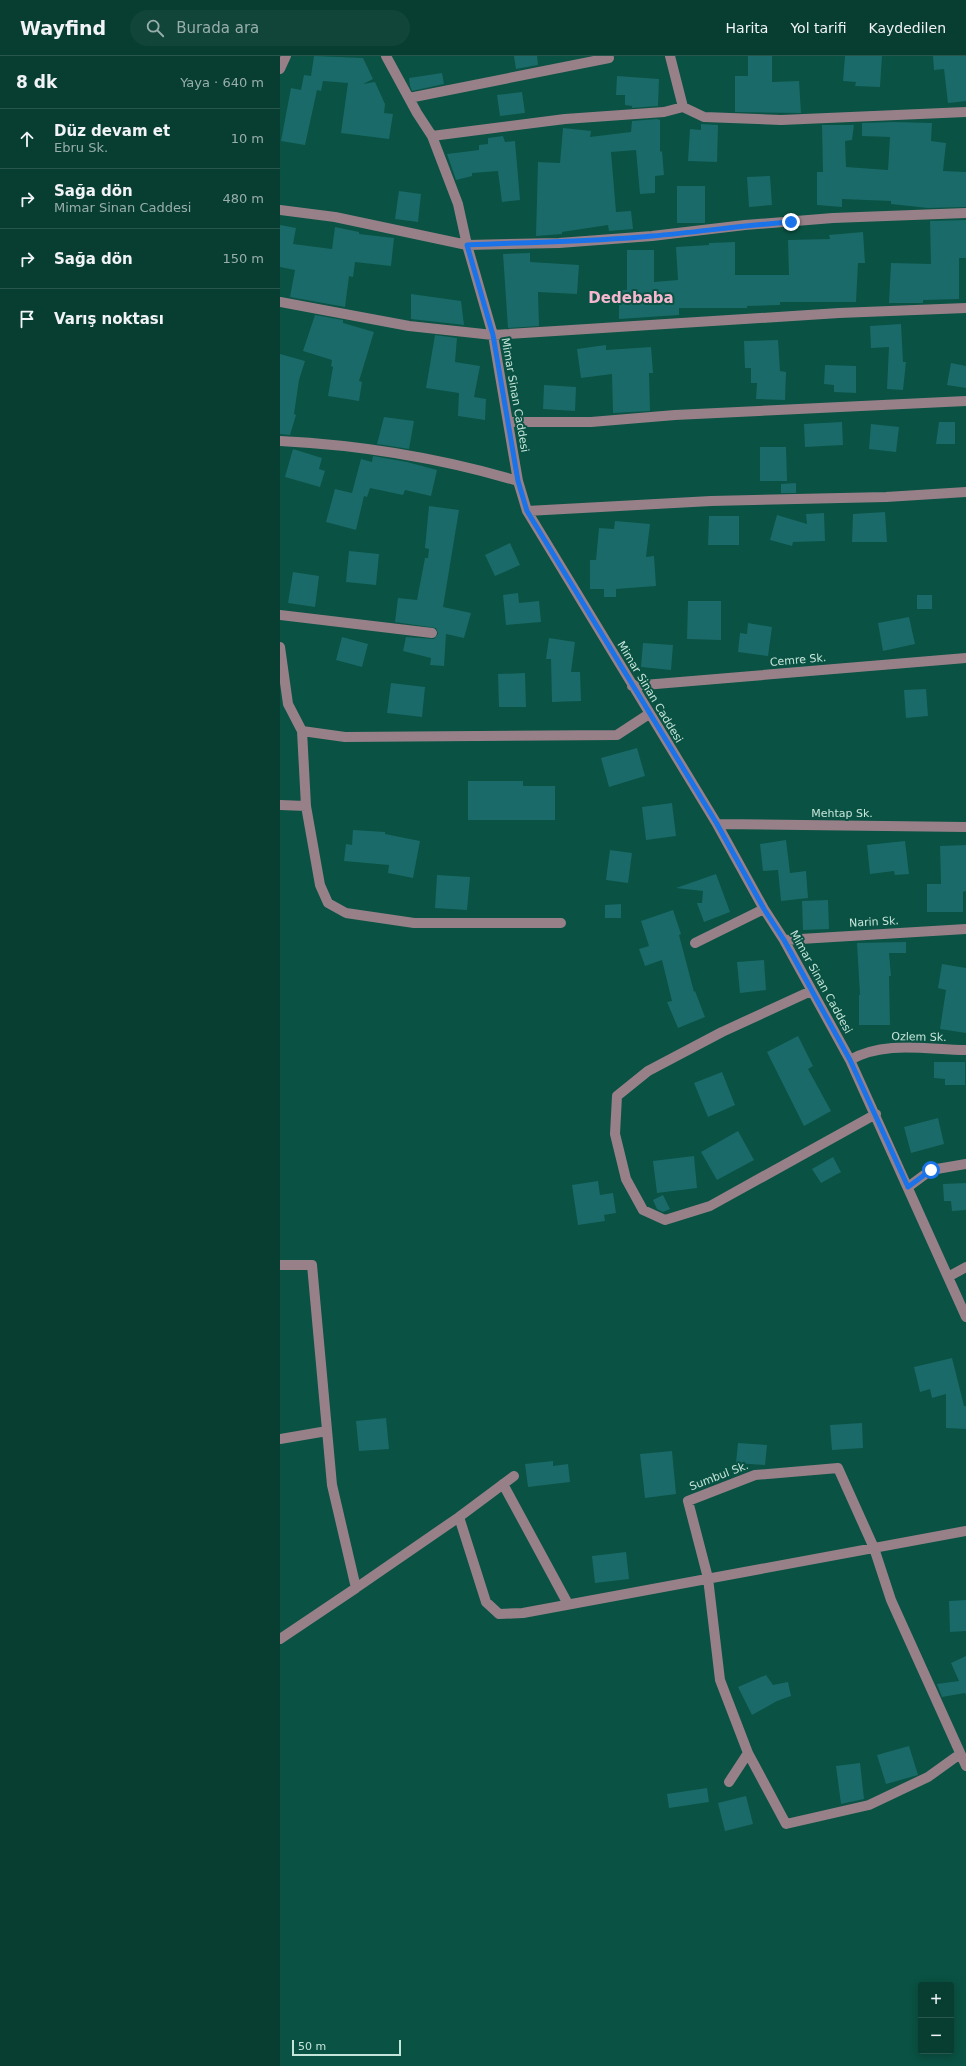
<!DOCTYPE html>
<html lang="tr">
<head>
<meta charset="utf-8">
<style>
	body { margin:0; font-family:"DejaVu Sans",sans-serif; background:#11453a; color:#f1f3f6 }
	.controls { position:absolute; right:12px; bottom:12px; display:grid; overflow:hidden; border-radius:4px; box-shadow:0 2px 10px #0003 }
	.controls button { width:36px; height:36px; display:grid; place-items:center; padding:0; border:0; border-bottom:1px solid #29574d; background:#083e32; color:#f1f3f6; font:20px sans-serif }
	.scale { position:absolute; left:12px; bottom:10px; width:109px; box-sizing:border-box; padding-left:4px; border:2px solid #c6e5db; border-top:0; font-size:11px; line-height:14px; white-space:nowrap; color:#c6e5db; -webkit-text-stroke:3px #0a5243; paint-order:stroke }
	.stop { position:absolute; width:12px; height:12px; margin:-9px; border:3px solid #1a73e8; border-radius:50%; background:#fff }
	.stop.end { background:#1a73e8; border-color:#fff; box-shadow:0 1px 4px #0008 }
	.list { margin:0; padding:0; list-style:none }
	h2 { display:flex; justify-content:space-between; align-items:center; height:52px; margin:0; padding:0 16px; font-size:17px }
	h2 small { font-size:13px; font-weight:400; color:#98aeac }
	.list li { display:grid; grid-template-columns:26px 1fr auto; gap:12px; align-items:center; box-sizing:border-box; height:60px; padding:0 16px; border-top:1px solid #29574d }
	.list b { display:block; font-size:15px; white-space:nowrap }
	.list p { margin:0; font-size:13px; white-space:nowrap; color:#98aeac }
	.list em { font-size:13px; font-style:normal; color:#98aeac }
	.icon { flex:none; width:22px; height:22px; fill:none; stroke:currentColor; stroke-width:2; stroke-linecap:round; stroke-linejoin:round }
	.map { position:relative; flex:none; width:686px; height:2010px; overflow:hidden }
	header { display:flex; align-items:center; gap:24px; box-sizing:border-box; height:56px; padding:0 20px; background:#083e32; border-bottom:1px solid #29574d }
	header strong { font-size:19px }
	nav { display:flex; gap:22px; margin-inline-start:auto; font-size:14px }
	.search { width:280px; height:36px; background:#11453a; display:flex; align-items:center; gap:10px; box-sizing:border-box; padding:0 14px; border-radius:22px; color:#98aeac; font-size:15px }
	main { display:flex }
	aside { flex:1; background:#083e32 }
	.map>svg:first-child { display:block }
	.building { fill:#1a6a69 }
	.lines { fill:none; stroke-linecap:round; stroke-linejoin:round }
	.minor { stroke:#988089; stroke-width:10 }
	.route { stroke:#1a73e8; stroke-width:5 }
	.labels { text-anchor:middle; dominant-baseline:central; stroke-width:4; stroke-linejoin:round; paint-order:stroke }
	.street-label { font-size:11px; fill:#c6e5db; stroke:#0a5243 }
	.district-label { font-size:15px; font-weight:bold; fill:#f6b7cf; stroke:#0a5243 }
</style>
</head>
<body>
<header>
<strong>Wayfind</strong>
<div class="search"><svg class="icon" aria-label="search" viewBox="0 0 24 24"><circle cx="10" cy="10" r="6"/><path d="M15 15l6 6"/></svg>Burada ara</div>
<nav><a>Harita</a><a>Yol tarifi</a><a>Kaydedilen</a></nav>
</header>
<main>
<aside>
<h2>8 dk<small>Yaya · 640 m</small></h2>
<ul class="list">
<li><svg class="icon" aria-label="ahead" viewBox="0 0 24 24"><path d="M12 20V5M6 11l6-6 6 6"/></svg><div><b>Düz devam et</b><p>Ebru Sk.</p></div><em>10 m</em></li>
<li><svg class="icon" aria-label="right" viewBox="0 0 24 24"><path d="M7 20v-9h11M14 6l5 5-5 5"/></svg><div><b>Sağa dön</b><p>Mimar Sinan Caddesi</p></div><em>480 m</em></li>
<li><svg class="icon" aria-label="right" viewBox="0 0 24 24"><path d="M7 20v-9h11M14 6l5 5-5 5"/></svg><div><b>Sağa dön</b></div><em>150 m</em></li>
<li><svg class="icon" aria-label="arrive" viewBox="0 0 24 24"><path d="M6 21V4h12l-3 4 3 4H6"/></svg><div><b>Varış noktası</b></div></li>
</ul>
</aside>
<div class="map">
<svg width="686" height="2010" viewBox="0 0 686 2010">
	<rect width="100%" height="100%" fill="#0a5243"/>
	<!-- building -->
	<path class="building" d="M34,0L83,2L93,23L83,28L95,26L105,48L104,57L113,58L109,83L61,77L68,27L43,25L41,35L37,34L25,89L1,85L11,32L21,34L24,19L31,20Z
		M234,0H257L258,9L236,13Z
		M468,0H492V26L519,25L521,57L455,56V20H468Z
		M565,0H602L600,31L575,30L576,26L563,25Z
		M653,0H686V45L668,47L664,13L654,14Z
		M162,17L164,28L132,35L130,30L129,22Z
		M337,20L379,23L378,50L352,52V50L345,49V39H336Z
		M242,36L245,57L220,60L217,39Z
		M377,63L380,64V96L382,95L384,119L375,120V137L360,138L356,94L331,96L336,156L351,155L353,173L329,175L328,169L282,176V178L256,180L258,106L280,107L283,72L311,75L310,81L351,76L352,65Z
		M613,66L652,67L651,85L666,87L663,115L686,116V151L648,152L611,148V145L562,143V151L537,149V116H543L542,69H574L572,84L565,85L566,111L608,114L610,81L582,80V67Z
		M421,68L438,69L437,106L408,105L410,73L421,74Z
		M223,80L225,86L235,85L240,144L222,146L218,115L192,117V120L176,124L167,98L199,94V89L208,88V82Z
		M490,120L492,149L469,151L467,121Z
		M397,130H425V167H397Z
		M119,135L141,138L138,166L115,163Z
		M686,164V202H679V243L643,244V247H609L611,207L651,208L650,165Z
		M0,169L16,172L13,188L52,193L55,171L79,176V178L114,182L111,210L75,206L73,221L69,220L65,251L10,241L15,214L0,211Z
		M583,176L585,207H578L576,246H500V249L467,250V252H399V259L339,263V234H347V194H374V226L398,224L396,191L429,189V187L455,186V219H509L508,184L550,183L549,179Z
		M250,197V206L299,209L297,238L258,236L259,270L228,272L223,198Z
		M131,238L181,245L184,269L131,263Z
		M35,259L63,264V267L94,276L79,325L82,326L79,345L48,340L53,311L51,310L52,304L23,295Z
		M621,268L623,306H626L623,334L607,333L609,291L591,292L590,270Z
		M155,279L177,282L175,306L200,310L194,341L206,343L205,364L178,360L179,337L146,332Z
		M498,284L500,315L506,316L505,344L476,343L477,327H471V312H465L464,285Z
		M326,289V294L371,291L373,317H369L370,355L333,357L332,318L301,322L297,293Z
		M0,298L25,305L19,324L14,358L16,359L10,379L0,378Z
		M671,307L686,310V332L667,329Z
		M545,309L576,310V337L554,336V329L544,328Z
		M264,329L296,331L295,355L263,353Z
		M104,361L134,365L129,393L97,388Z
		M562,366L563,389L525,391L524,368Z
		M659,366H675V388H656Z
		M591,368L619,371L616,396L589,393Z
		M480,391H506L507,425H480Z
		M13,393L42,402L39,413L45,415L40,431L5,421Z
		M93,400L127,406L157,414L151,440L125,434L123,439L90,432L87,441L84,440L76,474L46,466L55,433L72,437L81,403L92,406Z
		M516,427V437H501V428Z
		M149,450L179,454L163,551L191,557L184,582L166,578L164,610L150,609L151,602L123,595L126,581L154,583L158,578L156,572L115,566L118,542L137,544L145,502H148L149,493L145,492Z
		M605,456L607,486H572L573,458Z
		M544,457L545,485L513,486L512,490L490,484L497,459L527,468L526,458Z
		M429,460H459V489H428Z
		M335,465L370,468L366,501L374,500L376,530L336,533V541H324V533H310V504H316L319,472L334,473Z
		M230,487L240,509L215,520L205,499Z
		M69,495L99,498L96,529L66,526Z
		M13,516L39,520L35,551L8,547Z
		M238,537L239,547L259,545L261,566L226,569L223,539Z
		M637,539H652V553H637Z
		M408,545H441V584L407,583Z
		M629,561L635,588L603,595L598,567Z
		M468,567L492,571L488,600L458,596L460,577L467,578Z
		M62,581L88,588L82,611L56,604Z
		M269,582L295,586L291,616H300L301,645L272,646L271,603H266Z
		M363,587L393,589L391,614L361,611Z
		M245,617L246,651H219L218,618Z
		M111,627L145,631L142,661L107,657Z
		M646,633L648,660L626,662L624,634Z
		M357,692L365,720L329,731L321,702Z
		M188,725H243V730H275V764H188Z
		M392,747L396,780L366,784L362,751Z
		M73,774L105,776V778L140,785L133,822L108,817L109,809L64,805L66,788L72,789Z
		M506,784L510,817L526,815L528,842L501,845L498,814L483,815L480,788Z
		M625,785L629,818L615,819L614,815L590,818L587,789Z
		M686,789V835L683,836V856H647V828H661L660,790Z
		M330,794L352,797L348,827L326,824Z
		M436,818L450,856L424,866L417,847H422L423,835L396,832Z
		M157,819L190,821L187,854L155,852Z
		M548,844L549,873L523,874L522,845Z
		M341,848V862H325V849Z
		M393,854L401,878L399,879L414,936L415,935L425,961L398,972L387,946L392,945L382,904L365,910L359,893L369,890L361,865Z
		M626,886V897H609L611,920H609L610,969H579V939H580L577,887Z
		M484,904L486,934L460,937L457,906Z
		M662,908L686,912V977L660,973L666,934L658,932Z
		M518,980L533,1010L528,1013L551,1055L524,1070L487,996Z
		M654,1006H685V1029H665V1023L654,1022Z
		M442,1016L455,1049L428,1061L414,1027Z
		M658,1062L664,1088L631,1097L624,1071Z
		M458,1075L474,1104L437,1124L421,1096Z
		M414,1100L417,1132L377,1137L373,1105Z
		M553,1101L561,1116L541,1127L532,1113Z
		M318,1125L320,1139L333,1137L336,1157L324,1159L325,1165L298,1169L292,1129Z
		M686,1127V1154L672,1155L671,1145H664L663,1128Z
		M383,1139L390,1153L383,1156L377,1153L373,1144Z
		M672,1302L684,1350H686V1373L666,1372V1338L652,1342L650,1333L640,1336L634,1311Z
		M106,1362L109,1393L79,1395L76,1365Z
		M582,1367L583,1392L552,1394L550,1369Z
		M458,1387L487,1389L485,1409L456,1407Z
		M392,1395L396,1438L365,1442L360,1398Z
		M273,1405V1410L288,1408L290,1426L248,1431L245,1408Z
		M346,1496L349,1523L315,1527L312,1500Z
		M686,1544V1575L670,1576L669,1545Z
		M686,1600V1639L685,1637L662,1641L657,1628L679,1625L671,1607Z
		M486,1619L493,1629L508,1626L511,1640L497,1645L472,1659L458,1631Z
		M629,1690L638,1719L606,1728L597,1699Z
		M580,1707L584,1743L561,1748L556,1710Z
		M427,1732L429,1746L389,1752L387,1738Z
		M466,1740L473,1768L445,1775L438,1747Z"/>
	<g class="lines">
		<!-- minor -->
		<path class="minor" d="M106,0L137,57L152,80L178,148L187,189L213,279L238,425L247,455L437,768L484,853L504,884L570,1004L686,1261
			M390,0L403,51
			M0,13L6,0
			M129,42L329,2
			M152,80L285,63L384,56L403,51L424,61L501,64L686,56
			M0,154L55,161L187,189L279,187L372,180L465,169L553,162L686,157
			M0,246L129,270L213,279L559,257L686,252
			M228,366H311L395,359L686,345
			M0,385C81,389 160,402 238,425
			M247,455L431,445L606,441L686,436
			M0,559L152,577
			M0,591L8,648L22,675L65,681L337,679L369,658
			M352,630L686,602
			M22,675L26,750L40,829L48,847L66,857L134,867H281
			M0,749L26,750
			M437,768L686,771
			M504,884L686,873
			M415,887L484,853
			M531,935L442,976L368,1015L337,1040L335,1078L346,1123L363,1154L385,1164L430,1150L596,1058
			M570,1004C605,984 648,994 686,994
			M628,1131L651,1114L686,1108
			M0,1209H32L52,1429L76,1532L179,1461L206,1546L219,1558L243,1557L686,1475
			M668,1221L686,1211
			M0,1383L47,1375
			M223,1428L288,1548
			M179,1461L234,1420
			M0,1583L76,1532
			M680,1698L648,1721L589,1749L506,1768L468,1697L440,1624L428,1522L408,1445L475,1419L558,1412L594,1492L611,1544L686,1710
			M449,1726L468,1697"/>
	</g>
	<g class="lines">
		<!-- route -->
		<path class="route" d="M511,166C465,169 419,176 372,180C310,186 249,186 187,189L213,279L238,425L247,455L437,768L484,853L504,884L570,1004L628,1131L651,1114"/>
	</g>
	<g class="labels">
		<!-- street labels -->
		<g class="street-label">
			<text transform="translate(235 339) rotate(80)">Mimar Sinan Caddesi</text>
			<text transform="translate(518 604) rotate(-5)">Cemre Sk.</text>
			<text transform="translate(370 636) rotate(59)">Mimar Sinan Caddesi</text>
			<text x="562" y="757">Mehtap Sk.</text>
			<text transform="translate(594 866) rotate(-3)">Narin Sk.</text>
			<text transform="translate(541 926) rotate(61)">Mimar Sinan Caddesi</text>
			<text transform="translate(639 981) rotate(1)">Ozlem Sk.</text>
			<text transform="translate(439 1420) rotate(-21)">Sumbul Sk.</text>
		</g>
		<!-- district labels -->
		<g class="district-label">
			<text x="351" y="242">Dedebaba</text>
		</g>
	</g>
</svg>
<div class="controls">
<button>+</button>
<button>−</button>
</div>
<div class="scale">50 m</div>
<div class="stop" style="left:651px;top:1114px"></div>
<div class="stop end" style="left:511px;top:166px"></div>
</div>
</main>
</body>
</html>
